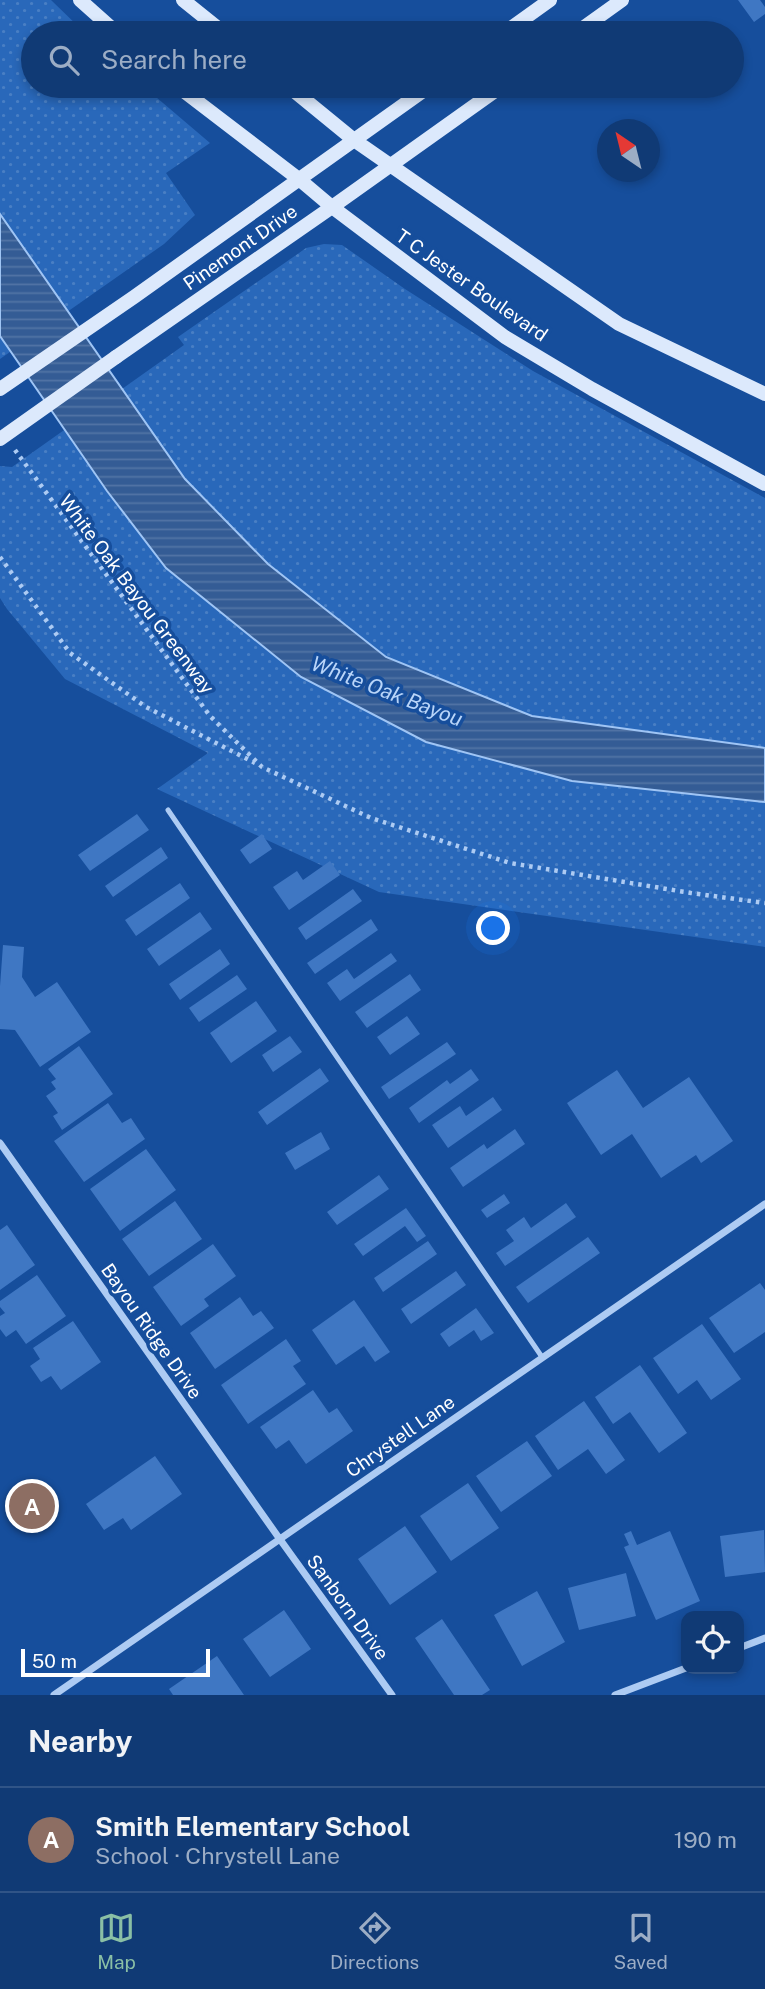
<!DOCTYPE html>
<html lang="en">
<head>
<meta charset="utf-8">
<style>
	body { margin:0; font-family:"Public Sans",sans-serif; background:#1e457d; color:#f1f3f6 }
	.controls { position:absolute; right:21px; bottom:21px; display:grid; overflow:hidden; border-radius:14px; box-shadow:0 4px 10px #0003 }
	.controls button { width:63px; height:63px; display:grid; place-items:center; padding:0; border:0; border-bottom:2px solid #305487; background:#103a75; color:#f1f3f6; font:35px sans-serif }
	.compass { position:absolute; left:597px; top:119px; width:63px; height:63px; border-radius:50%; background:#103a75; box-shadow:0 4px 10px #0003; rotate:325deg }
	.scale { position:absolute; left:21px; bottom:18px; width:189px; box-sizing:border-box; padding-left:7px; border:4px solid #fff; border-top:0; font-size:19px; line-height:24px; white-space:nowrap; color:#fff; -webkit-text-stroke:5px #164e9c; paint-order:stroke }
	.you { position:absolute; left:494px; top:929px; width:24px; height:24px; margin:-18px; border:5px solid #fff; border-radius:50%; background:#1a73e8; box-shadow:0 0 0 10px #1a73e833 }
	.badge { display:grid; place-items:center; width:46px; height:46px; border-radius:50%; background:#8abfa5; color:#fff; font-size:23px; font-weight:700 }
	.pin { position:absolute; translate:-50% -50%; border:4px solid #fff; box-shadow:0 2px 7px #0006 }
	.list { margin:0; padding:0; list-style:none }
	h2 { display:flex; justify-content:space-between; align-items:center; height:91px; margin:0; padding:0 28px; font-size:30px }
	h2 small { font-size:23px; font-weight:400; color:#9cadc5 }
	.list li { display:grid; grid-template-columns:46px 1fr auto; gap:21px; align-items:center; box-sizing:border-box; height:105px; padding:0 28px; border-top:2px solid #305487 }
	.list b { display:block; font-size:26px; white-space:nowrap }
	.list p { margin:0; font-size:23px; white-space:nowrap; color:#9cadc5 }
	.list em { font-size:23px; font-style:normal; color:#9cadc5 }
	.icon { flex:none; width:38px; height:38px; fill:none; stroke:currentColor; stroke-width:2; stroke-linecap:round; stroke-linejoin:round }
	.map { position:relative; flex:none; width:765px; height:1695px; overflow:hidden }
	.search { position:absolute; background:#103a75; box-shadow:0 4px 10px #0003; left:21px; right:21px; top:21px; height:77px; display:flex; align-items:center; gap:18px; box-sizing:border-box; padding:0 24px; border-radius:38px; color:#9cadc5; font-size:26px }
	.sheet { height:196px; background:#103a75 }
	nav { display:flex; justify-content:space-around; align-items:center; box-sizing:border-box; height:98px; border-top:2px solid #305487; background:#103a75; font-size:19px; color:#9cadc5 }
	nav a { display:grid; justify-items:center; gap:4px }
	nav .on { color:#8abfa5 }
	.map>svg:first-child { display:block }
	.park { fill:url(#park-dots) }
	.water { fill:url(#water-rules); stroke:#9fc5f5; stroke-width:2 }
	.building { fill:#3f77c3 }
	.lines { fill:none; stroke-linecap:round; stroke-linejoin:round }
	.path { stroke:#adcbf3; stroke-width:4.5; stroke-dasharray:3.5 5; stroke-linecap:butt }
	.service { stroke:#adcbf3; stroke-width:5 }
	.minor { stroke:#adcbf3; stroke-width:7 }
	.secondary { stroke:#dce9fc; stroke-width:14 }
	.secondary-bridge { stroke:#dce9fc; stroke-width:14 }
	.labels { text-anchor:middle; dominant-baseline:central; stroke-width:7; stroke-linejoin:round; paint-order:stroke }
	.street-label { font-size:19px; fill:#fff; stroke:#164e9c }
	.water-label { font-size:21px; font-style:italic; fill:#b9d5f9; stroke:#164e9c }
</style>
</head>
<body>
<div class="map">
<svg width="765" height="1695" viewBox="0 0 765 1695">
	<defs>
		<pattern id="park-dots" width="8" height="8" patternUnits="userSpaceOnUse" patternTransform="scale(1.75)"><rect width="8" height="8" fill="#2968ba"/><path d="M2 2h.1M6 6h.1" fill="none" stroke="#497fc4" stroke-width="1.8" stroke-linecap="round"/></pattern>
		<pattern id="water-rules" width="6" height="5" patternUnits="userSpaceOnUse" patternTransform="scale(1.75)"><rect width="6" height="5" fill="#345c95"/><path d="M0 2.5h6" fill="none" stroke="#5274a5"/></pattern>
	</defs>
	<rect width="100%" height="100%" fill="#164e9c"/>
	<!-- park -->
	<path class="park" d="M0,0H51L85,33H33V86H143L210,143L166,173L195,215L164,244L0,359Z
		M324,244L342,245L405,289L533,371L765,498V947L379,892L157,789L208,753L65,679L7,609L0,598V466L12,467L184,345L178,337L299,253L306,248Z"/>
	<!-- water -->
	<path class="water" d="M0,214L185,479L268,564L386,657L532,716L765,748V802L572,781L426,742L301,677L166,568L107,491L0,336Z"/>
	<!-- building -->
	<path class="building" d="M738,0H760L765,7V14L754,22Z
		M137,814L149,830L90,871L78,855Z
		M262,834L272,849L250,864L240,850Z
		M161,847L168,858L113,897L105,886Z
		M330,861L340,875L289,910L273,887L297,871L303,880Z
		M180,883L190,898L136,936L125,920Z
		M353,889L362,901L306,940L298,928Z
		M200,912L212,929L159,966L147,949Z
		M371,919L378,930L315,974L307,963Z
		M3,945L24,947L22,977L35,997L57,982L91,1032L40,1067L15,1030L0,1029V986Z
		M220,949L230,964L180,1000L169,984Z
		M391,953L397,961L340,1001L327,983L347,969L354,979Z
		M410,974L421,990L367,1028L355,1012Z
		M237,975L247,989L199,1022L189,1008Z
		M256,1001L277,1031L231,1063L210,1033Z
		M407,1016L420,1034L390,1055L377,1037Z
		M290,1036L302,1052L273,1072L262,1055Z
		M447,1042L456,1054L389,1099L381,1087Z
		M79,1046L113,1094L62,1130L53,1116L58,1113L46,1096L56,1089L51,1082L56,1079L48,1069Z
		M320,1068L329,1081L267,1125L258,1112Z
		M471,1069L479,1080L419,1123L409,1108L447,1080L450,1084Z
		M617,1070L643,1108L689,1077L733,1141L701,1163L696,1155L661,1178L632,1134L601,1155L567,1103Z
		M493,1097L502,1110L448,1148L432,1125L460,1106L466,1116Z
		M108,1103L122,1123L131,1118L145,1139L84,1182L54,1141Z
		M515,1129L525,1144L463,1187L450,1168L484,1144L487,1149Z
		M321,1132L330,1149L295,1170L285,1153Z
		M146,1149L176,1190L120,1231L90,1189Z
		M379,1175L389,1189L337,1225L327,1212Z
		M504,1194L510,1203L487,1218L481,1210Z
		M175,1201L202,1239L149,1276L122,1239Z
		M566,1203L576,1217L505,1266L496,1253L514,1241L506,1230L524,1217L531,1228Z
		M406,1208L426,1236L417,1242L405,1226L363,1256L354,1244Z
		M7,1225L35,1265L0,1290V1230Z
		M588,1237L600,1253L528,1303L516,1287Z
		M428,1241L437,1254L383,1292L374,1278Z
		M213,1244L236,1276L204,1299L209,1306L181,1326L153,1287Z
		M456,1271L466,1285L411,1324L401,1309Z
		M37,1275L66,1316L26,1344L16,1330L6,1337L0,1329V1316L5,1313L0,1307V1301Z
		M760,1283L765,1290V1332L734,1353L709,1318Z
		M240,1297L253,1316L261,1311L274,1328L215,1369L190,1333Z
		M354,1300L390,1352L375,1362L364,1346L336,1365L312,1330Z
		M476,1308L494,1333L481,1341L474,1330L449,1347L440,1334Z
		M73,1321L101,1362L61,1390L51,1376L41,1382L30,1366L40,1359L33,1348Z
		M702,1324L741,1379L711,1400L697,1380L678,1394L653,1358Z
		M286,1339L301,1361L293,1366L306,1384L248,1424L221,1385Z
		M640,1365L687,1433L659,1453L630,1412L613,1424L595,1397Z
		M313,1390L329,1413L337,1408L353,1431L306,1464L289,1440L276,1449L260,1427Z
		M584,1401L625,1460L606,1474L588,1449L558,1470L535,1436Z
		M527,1441L552,1476L501,1512L476,1476Z
		M155,1456L182,1494L131,1530L123,1518L104,1530L86,1504Z
		M468,1483L499,1528L451,1561L420,1516Z
		M405,1526L437,1572L390,1605L358,1559Z
		M764,1530L765,1572L725,1577L720,1536Z
		M631,1531L637,1545L670,1531L700,1601L656,1620L624,1547L629,1545L624,1534Z
		M626,1573L636,1616L579,1630L568,1588Z
		M537,1591L565,1642L522,1666L494,1615Z
		M284,1610L311,1649L270,1677L243,1639Z
		M442,1619L490,1690L482,1695H454L415,1638Z
		M217,1656L244,1695H173L169,1689Z"/>
	<g class="lines">
		<!-- path -->
		<path class="path" d="M15,450L210,716L262,767L371,818L510,863L691,893L765,903
			M0,557L70,653L146,707L255,763"/>
		<!-- service -->
		<path class="service" d="M168,810L542,1357"/>
		<!-- minor -->
		<path class="minor" d="M0,1143L279,1538L392,1695
			M739,1648L765,1638
			M54,1695L765,1204
			M615,1695L686,1668"/>
		<!-- secondary -->
		<path class="secondary" d="M80,0L117,33
			M183,0L224,33
			M504,33L550,0
			M576,33L622,0
			M177,86L300,180L332,207L505,337L592,389L765,484
			M288,86L354,140L619,324L765,394
			M116,357L332,207L502,86
			M0,389L134,297L430,86"/>
		<!-- secondary-bridge -->
		<path class="secondary-bridge" d="M0,439L116,357"/>
	</g>
	<g class="labels">
		<!-- street labels -->
		<g class="street-label">
			<text transform="translate(240 247) rotate(-35)">Pinemont Drive</text>
			<text transform="translate(472 285) rotate(35)">T C Jester Boulevard</text>
			<text transform="translate(137 594) rotate(53)">White Oak Bayou Greenway</text>
			<text transform="translate(152 1331) rotate(55)">Bayou Ridge Drive</text>
			<text transform="translate(400 1436) rotate(-35)">Chrystell Lane</text>
			<text transform="translate(348 1607) rotate(54)">Sanborn Drive</text>
		</g>
		<!-- water labels -->
		<g class="water-label">
			<text transform="translate(387 691) rotate(21)">White Oak Bayou</text>
		</g>
	</g>
</svg>
<div class="controls">
<button><svg class="icon" aria-label="locate" viewBox="0 0 24 24"><circle cx="12" cy="12" r="6"/><path d="M12 2v4M12 18v4M2 12h4M18 12h4"/></svg></button>
</div>
<svg class="compass" viewBox="-18 -18 36 36"><path d="M0-13l5 13h-10z" fill="#e53935"/><path d="M0 13l5-13h-10z" fill="#9cadc5"/></svg>
<div class="scale">50 m</div>
<div class="you"></div>
<div class="pin badge" style="left:32px;top:1506px;background:#8d6e63">A</div>
<div class="search"><svg class="icon" aria-label="search" viewBox="0 0 24 24"><circle cx="10" cy="10" r="6"/><path d="M15 15l6 6"/></svg>Search here</div>
</div>
<section class="sheet">
<h2>Nearby<small></small></h2>
<ul class="list">
<li><span class="badge" style="background:#8d6e63">A</span><div><b>Smith Elementary School</b><p>School · Chrystell Lane</p></div><em>190 m</em></li>
</ul>
</section>
<nav>
<a class="on"><svg class="icon" aria-label="map" viewBox="0 0 24 24"><path d="M3 6l6-2 6 2 6-2v14l-6 2-6-2-6 2zM9 4v14M15 6v14"/></svg>Map</a>
<a><svg class="icon" aria-label="directions" viewBox="0 0 24 24"><path d="M12 3l9 9-9 9-9-9zM9 14v-3h6M13 9l2 2-2 2"/></svg>Directions</a>
<a><svg class="icon" aria-label="saved" viewBox="0 0 24 24"><path d="M7 4h10v16l-5-4-5 4z"/></svg>Saved</a>
</nav>
</body>
</html>
